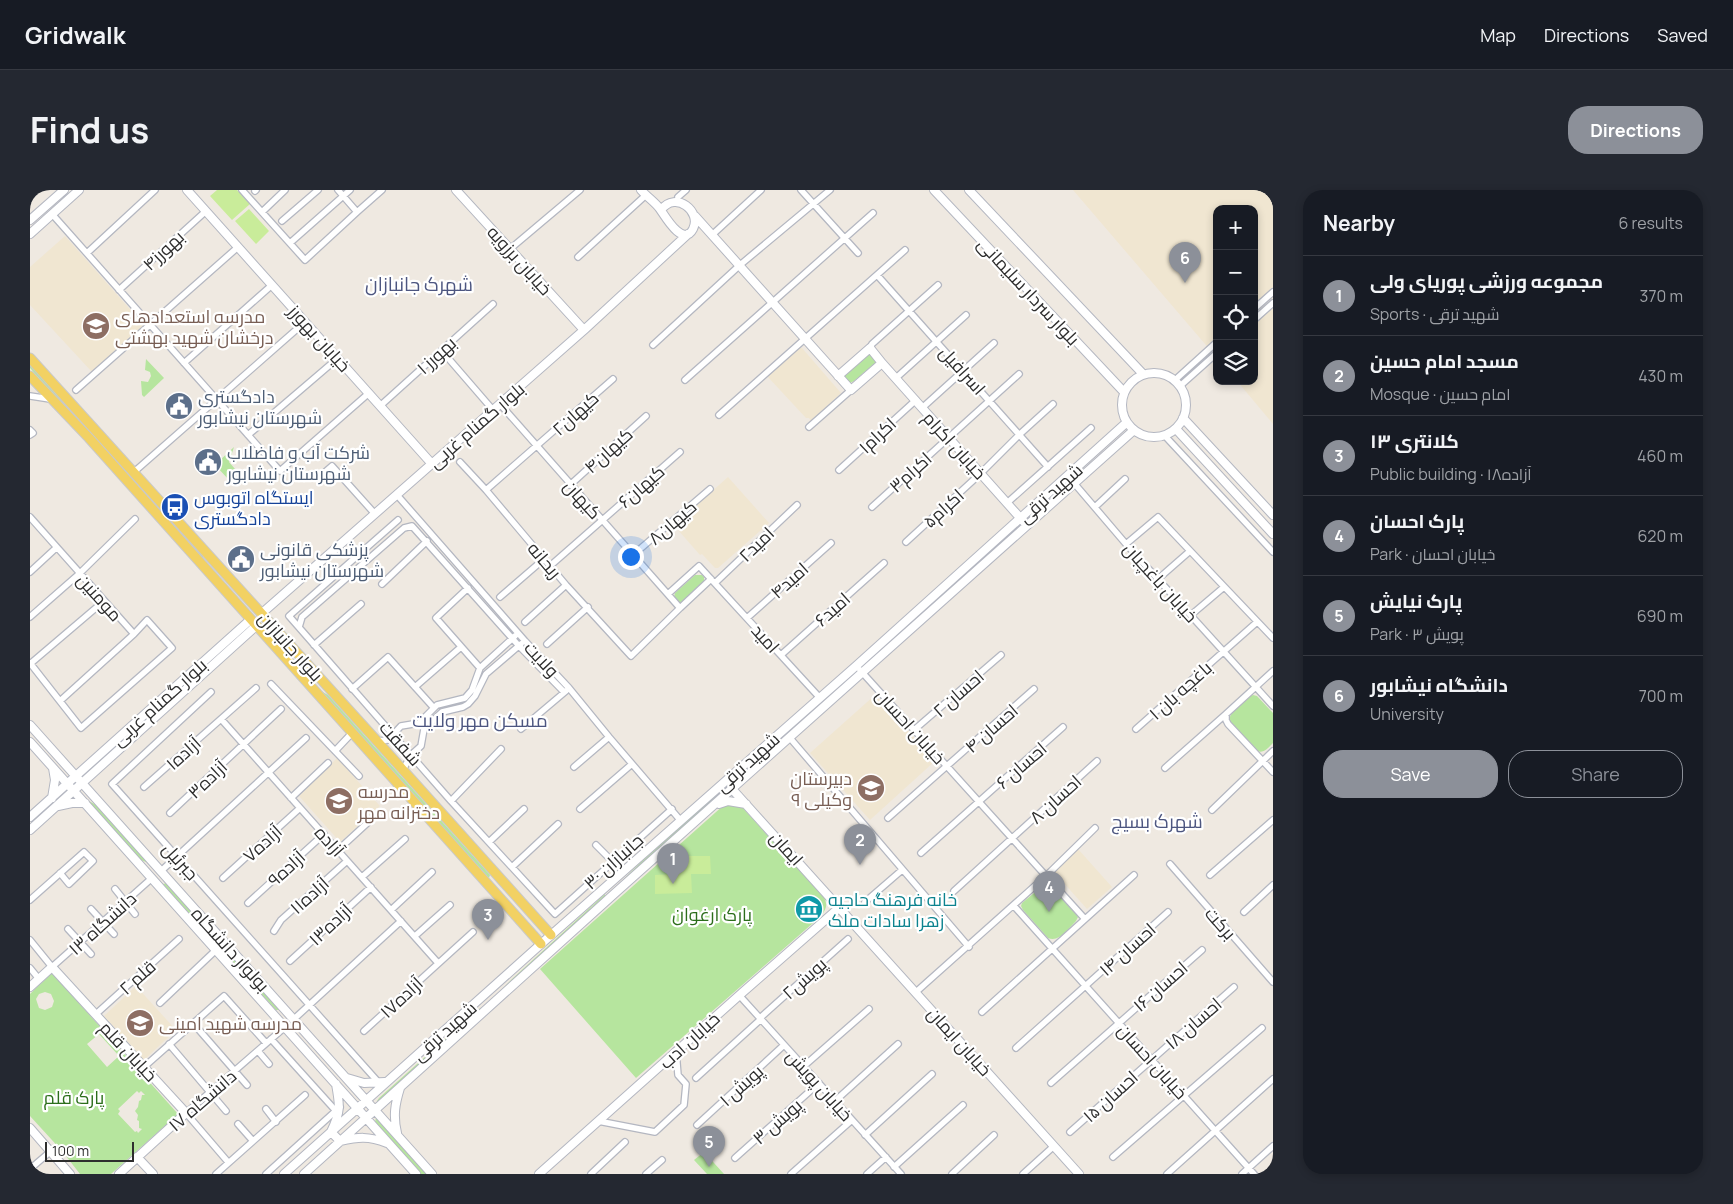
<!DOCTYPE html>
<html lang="en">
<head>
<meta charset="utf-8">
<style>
	body { margin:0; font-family:Manrope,Cairo,sans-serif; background:#242831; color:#f1f3f6 }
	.controls { position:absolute; right:15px; top:15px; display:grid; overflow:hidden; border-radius:10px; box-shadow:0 2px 8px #0003 }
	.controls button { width:45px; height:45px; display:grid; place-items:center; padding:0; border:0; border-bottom:1px solid #363941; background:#171b24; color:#f1f3f6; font:25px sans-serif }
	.scale { position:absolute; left:15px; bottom:12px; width:89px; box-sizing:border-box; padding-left:5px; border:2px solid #2e2e2e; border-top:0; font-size:14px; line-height:18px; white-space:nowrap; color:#2e2e2e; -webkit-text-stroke:4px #fff; paint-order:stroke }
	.you { position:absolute; left:600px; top:366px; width:18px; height:18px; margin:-12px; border:4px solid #fff; border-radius:50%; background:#1a73e8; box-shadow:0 0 0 8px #1a73e833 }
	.badge { display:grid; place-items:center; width:32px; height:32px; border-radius:50%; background:#8c9099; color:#fff; font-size:16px; font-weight:700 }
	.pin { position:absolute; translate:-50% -41px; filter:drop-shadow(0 1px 2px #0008) }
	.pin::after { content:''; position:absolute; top:26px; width:18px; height:15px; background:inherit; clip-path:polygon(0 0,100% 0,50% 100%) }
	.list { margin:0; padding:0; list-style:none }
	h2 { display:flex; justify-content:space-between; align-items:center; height:65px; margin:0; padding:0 20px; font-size:21px }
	h2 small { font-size:16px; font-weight:400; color:#9ea1a6 }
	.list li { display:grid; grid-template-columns:32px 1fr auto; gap:15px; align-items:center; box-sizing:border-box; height:80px; padding:0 20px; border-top:1px solid #363941 }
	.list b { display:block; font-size:19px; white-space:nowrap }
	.list p { margin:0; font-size:16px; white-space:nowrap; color:#9ea1a6 }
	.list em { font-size:16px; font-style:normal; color:#9ea1a6 }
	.actions { display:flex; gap:10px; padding:15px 20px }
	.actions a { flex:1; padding:11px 0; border:1px solid #8c9099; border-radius:20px; text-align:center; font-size:18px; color:#8c9099 }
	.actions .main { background:#8c9099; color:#fff }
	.icon { flex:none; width:28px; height:28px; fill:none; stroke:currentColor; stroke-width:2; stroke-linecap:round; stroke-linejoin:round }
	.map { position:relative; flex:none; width:1243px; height:984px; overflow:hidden; border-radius:20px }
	header { display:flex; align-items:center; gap:30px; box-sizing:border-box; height:70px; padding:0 25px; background:#171b24; border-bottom:1px solid #363941 }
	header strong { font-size:24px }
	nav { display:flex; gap:28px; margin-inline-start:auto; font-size:18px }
	.intro { display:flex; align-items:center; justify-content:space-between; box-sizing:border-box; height:120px; padding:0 30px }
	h1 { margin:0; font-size:35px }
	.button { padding:12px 22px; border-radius:20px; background:#8c9099; color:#fff; font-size:18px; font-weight:700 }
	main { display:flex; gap:30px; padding:0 30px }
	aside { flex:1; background:#171b24; border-radius:20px; box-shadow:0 2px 8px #0003 }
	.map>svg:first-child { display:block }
	.education { fill:#f0e6d1 }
	.green { fill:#b6e59e; fill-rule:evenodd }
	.pitch { fill:#c9ec9a }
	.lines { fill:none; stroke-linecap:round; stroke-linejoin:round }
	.street-casing { stroke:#b4b7c1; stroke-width:8 }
	.secondary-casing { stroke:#b4b7c1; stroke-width:10 }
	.primary-casing { stroke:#c9c9c9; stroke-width:11 }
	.street { stroke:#fff; stroke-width:5.5 }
	.secondary { stroke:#fff; stroke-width:8 }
	.primary { stroke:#f2d163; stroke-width:9 }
	.labels { text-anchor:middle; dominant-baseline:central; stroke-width:4.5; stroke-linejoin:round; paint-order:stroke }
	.street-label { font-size:18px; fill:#2e2e2e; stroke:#fff }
	.education-label { font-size:18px; fill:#785e54; stroke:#fff; text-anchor:start }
	.service-label { font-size:18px; fill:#4e5e75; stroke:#fff; text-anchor:start }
	.transit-label { font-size:18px; fill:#164399; stroke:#fff; text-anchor:start }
	.culture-label { font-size:18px; fill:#0d838f; stroke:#fff; text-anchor:start }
	.park-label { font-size:18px; fill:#2c6e1b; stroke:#fff }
	.neighbourhood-label { font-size:19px; fill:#4d5680; stroke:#fff }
</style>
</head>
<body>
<header>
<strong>Gridwalk</strong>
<nav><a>Map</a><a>Directions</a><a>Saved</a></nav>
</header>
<div class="intro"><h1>Find us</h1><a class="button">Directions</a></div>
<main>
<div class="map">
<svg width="1243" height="984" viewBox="0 0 1243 984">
	<rect width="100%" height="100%" fill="#efe9e1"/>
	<!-- education -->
	<path class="education" d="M1043,0H1243V234L1207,191H1224V19H1187V168Z
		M35,46L114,135L62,182L0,115V77Z
		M769,157L772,158L811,203L781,231L779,228H776L737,186Z
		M698,287L739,333L688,378H685L672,364L670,365L648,340L657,331L653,327Z
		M845,505L905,571L840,630L780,563Z
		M307,568L350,616L310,652L269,606Z
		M1048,659L1082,697L1057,719L1024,682Z
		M106,796L146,840L114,870L74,826Z"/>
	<!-- green -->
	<path class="green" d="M838,164H841L846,170L845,173L824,191L820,193L816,190L814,186L816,183Z
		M116,169L134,188L114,207L112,205L111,191L118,192L121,186L120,182L115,180Z
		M0,172L175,366L170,369L0,178Z
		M204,257L199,272L205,279V285L199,290L186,276L188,274L187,273Z
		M987,335L989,336L988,339L841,471L839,470Z
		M665,385H672L674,387V392L653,412H646L644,407L645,403Z
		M823,483V486L587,696L609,674L819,484Z
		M282,491L291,501L298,505L460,685L459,688L281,492Z
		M1223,505L1227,506L1243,523V553C1238,558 1233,565 1225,560L1199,530C1201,520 1213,509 1223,505Z
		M59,611L73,619L116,669V672L111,670L66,621Z
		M695,614L711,616L793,706C798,714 797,718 791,726L606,888L510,779Z
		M137,693L250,820H246L133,694Z
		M1015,694L1019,695L1046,724L1048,727L1046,731C1039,738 1029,753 1018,748L993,720L991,716L992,713Z
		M575,704V706L561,718L558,724L463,809L482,789Z
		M22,783L148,924L81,984H50L32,961L0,926V804ZM15,802L21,804L24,811L22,817L15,820L9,818L6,809L9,804ZM69,844L89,866L77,877L57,854ZM107,901L109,903L111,901L115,905H112L111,910L109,911L108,917L105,921L108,925L107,930L109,931V938L112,939L108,943L107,941L105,942L88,924L90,921L88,919Z
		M451,817L430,839L348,912L347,911L349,908Z
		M346,928L397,984H391L345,932Z
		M674,962L694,984H677L664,970Z"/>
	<!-- pitch -->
	<path class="pitch" d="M187,0H207L220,14L202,30L180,6Z
		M219,19L239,41L226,54L205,31Z
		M644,666H680L681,684H661L662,703L625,704V685L644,684Z"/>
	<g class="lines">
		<defs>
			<path id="street" d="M212,0L275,70L327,22L308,0
				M771,0L828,63
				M225,1L226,0
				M648,7L656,0
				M232,22L255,0
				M327,22L352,0
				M22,24L250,281L339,203
				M252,31L288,0
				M682,45L731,0
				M260,53L320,0
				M480,59L550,0
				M57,63L125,0
				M548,67L616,5
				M847,85L1018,277
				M89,100L176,21
				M1224,119L1243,102
				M1224,130L1243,113
				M623,155L710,75L800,0
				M840,158L842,154L908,95
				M412,161L463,220
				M154,173L242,95
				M866,188L936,125
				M655,190L843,23
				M1145,190L1187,152
				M1150,196L1187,163
				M46,200L208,57
				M0,206L20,209
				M470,214L650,418L681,389
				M350,216L463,114
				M892,218L964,153
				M689,225L875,60
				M779,237L821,200
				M0,240L3,243L0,245
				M218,245L308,168
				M1135,246L1243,362
				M430,272L456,300L536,395L601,466L650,418
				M809,280L886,210
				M104,282L275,132
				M294,283L302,276L345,324
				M1038,286L1096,354L1243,516
				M540,295L616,226
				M456,300L583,189
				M367,305L495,451L539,498L579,547L651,631
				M977,313L1061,238
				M842,317L989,184
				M1065,317L1095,289
				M0,327L104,444L117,430L142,458L51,538L0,473
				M368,330L259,426L421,611L525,724L642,619
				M876,352L950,284L990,244L1023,214
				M1096,354L1128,327L1243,448
				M603,365L680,299
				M520,376L650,262
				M0,382L26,358
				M1128,389L1160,361
				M685,393L767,315
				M352,394L397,351
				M438,398L406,428L450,478
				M638,404L669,376L790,508
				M470,407L514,369
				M1161,425L1194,397
				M0,427L49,384L105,329
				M717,428L801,353
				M495,432L536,395
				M269,437L272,427L374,338L382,336L489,456L534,502
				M517,454L558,417
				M284,455L331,414
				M751,465L854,373
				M0,474L74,411
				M830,480L1016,686L1065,638
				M1243,481L1196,524V530L1198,534L1243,582
				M241,494L329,586
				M385,497L431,457
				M322,499L358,467L404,518
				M181,502L82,594L350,894
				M30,511L104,444
				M191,529L408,773
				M491,539L536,501
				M1106,539L1227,432
				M884,540L971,465
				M760,548L939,757
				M347,551L358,550L371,536L389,533L407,515L435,508L442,500L450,478L485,446
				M305,561L322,543
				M544,577L579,547
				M1135,578L1196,524
				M373,580L381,565L391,556L394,539L412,522L433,517L438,514L445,506L456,484L491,454
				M114,597L226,498
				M261,608L298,573
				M421,611L471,559
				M550,619L602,574
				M1182,620L1243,561
				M140,623L251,519
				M858,628L1004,499
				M459,652L494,619
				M566,655L583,672
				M308,660L345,626
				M891,663L1033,537
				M1140,674L1243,792
				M482,677L528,634
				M131,681L276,548
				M1180,685L1243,630
				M332,687L375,649
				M193,688L270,618
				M85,699L105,724
				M924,701L1067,571
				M0,710L54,662L63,671L39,694L30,683
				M835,712L872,680
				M218,713L294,644
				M984,716L1224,984
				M61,719L84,744
				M361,720L402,682
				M1214,722L1243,695
				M38,739L61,764
				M244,741L251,730L317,671
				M385,746L420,715
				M0,750L22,777L122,688
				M260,771L341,697
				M0,778L9,789
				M886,802L1016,686L1055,729
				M709,805L871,984
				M130,813L186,760
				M952,822L1104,685
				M66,824L149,749
				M730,828L818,749
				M264,829L371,731
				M163,833L217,895
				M334,841L443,742
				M241,849L306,921
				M139,854L196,921
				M986,858L1138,722
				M228,861L239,874
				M774,876L839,819
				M114,877L194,806L236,853
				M666,888L731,829
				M1021,893L1172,760
				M805,911L868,854
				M236,919L246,932
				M568,931L625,942L654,915L656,894L648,885L646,861
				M208,934L223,951
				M667,935L754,855
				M1040,942L1204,797
				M835,945L902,884
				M1083,967L1232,838
				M705,968L789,893
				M198,972L156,923L255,837
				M864,977L933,915
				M0,979L21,961
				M186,984L275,905
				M236,984L310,917
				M561,984L595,952
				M616,984L632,970
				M761,984L822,930
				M837,984L856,967
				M922,984L964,945
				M993,984L1024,956
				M1137,984L1243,889
				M1212,984L1243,956"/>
			<path id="secondary" d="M157,0L402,274
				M426,0L554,140
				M611,0C617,7 625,12 630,19C635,26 653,58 663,39C672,22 646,0 631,20
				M904,0L1094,202
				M939,0L1113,184
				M665,26L821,200L852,173L840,158L808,186
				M0,30L34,0
				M0,44L49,0
				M852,173L993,331
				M1092 215a32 32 0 1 1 64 0a32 32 0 1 1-64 0Z
				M1153,228L1243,325
				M1146,239L1243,344
				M231,424L554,140L658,44
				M0,535L402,984
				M0,552L386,984
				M703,600L1049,984
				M22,608L25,590L23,578
				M689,614L698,611L716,614
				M28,616L42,613H55
				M0,627L220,430
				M0,640L226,436
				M0,797L22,777L156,923L89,984
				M317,888L334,893L355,892
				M306,894C310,916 311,921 301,942L310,951C329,947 338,946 357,953
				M0,938L40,984
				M367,943C363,926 365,914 370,898
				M107,967L123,984
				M254,984L511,754L826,476L1096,233
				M274,984L584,704L1104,240
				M509,984L713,802L810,717"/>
			<path id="primary" d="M0,168L347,551L521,745
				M0,186L59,248L511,754"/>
		</defs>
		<!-- street casing -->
		<use href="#street" class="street-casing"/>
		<!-- secondary casing -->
		<use href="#secondary" class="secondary-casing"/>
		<!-- primary casing -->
		<use href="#primary" class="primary-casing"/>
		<!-- street -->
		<use href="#street" class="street"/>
		<!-- secondary -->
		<use href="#secondary" class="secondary"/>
		<!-- primary -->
		<use href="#primary" class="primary"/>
	</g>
	<!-- icons -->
	<defs>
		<symbol id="school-disc" viewBox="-11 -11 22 22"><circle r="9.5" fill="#8d6e63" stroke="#fff"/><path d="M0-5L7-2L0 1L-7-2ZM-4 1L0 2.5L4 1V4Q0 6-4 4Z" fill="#fff"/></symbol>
		<symbol id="civic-disc" viewBox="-11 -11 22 22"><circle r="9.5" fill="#5c6f8a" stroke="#fff"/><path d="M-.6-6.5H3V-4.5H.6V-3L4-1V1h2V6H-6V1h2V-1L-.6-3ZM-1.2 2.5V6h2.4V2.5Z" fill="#fff"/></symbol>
		<symbol id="bus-disc" viewBox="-11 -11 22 22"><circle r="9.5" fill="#1a4fb4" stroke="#fff"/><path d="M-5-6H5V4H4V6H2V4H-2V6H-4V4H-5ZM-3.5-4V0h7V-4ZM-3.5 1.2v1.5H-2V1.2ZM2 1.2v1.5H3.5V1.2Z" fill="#fff"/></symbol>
		<symbol id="museum-disc" viewBox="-11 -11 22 22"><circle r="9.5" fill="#0f9aa8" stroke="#fff"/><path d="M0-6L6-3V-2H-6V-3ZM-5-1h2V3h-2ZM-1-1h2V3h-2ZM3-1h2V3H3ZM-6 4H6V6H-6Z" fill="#fff"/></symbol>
	</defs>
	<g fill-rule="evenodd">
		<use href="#school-disc" x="50" y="120" width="32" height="32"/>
		<use href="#civic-disc" x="133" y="200" width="32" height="32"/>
		<use href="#civic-disc" x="162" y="256" width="32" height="32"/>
		<use href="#bus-disc" x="129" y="301" width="32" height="32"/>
		<use href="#civic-disc" x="195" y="353" width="32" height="32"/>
		<use href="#school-disc" x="825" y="582" width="32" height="32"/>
		<use href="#school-disc" x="293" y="595" width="32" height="32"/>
		<use href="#museum-disc" x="763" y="703" width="32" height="32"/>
		<use href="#school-disc" x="94" y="817" width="32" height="32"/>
	</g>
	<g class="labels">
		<!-- street labels -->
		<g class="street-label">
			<text transform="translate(133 60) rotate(-43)">بهورز۴</text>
			<text transform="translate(490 70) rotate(48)">خیابان برزویه</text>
			<text transform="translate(999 101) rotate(47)">بلوار سردار سلیمانی</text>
			<text transform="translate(290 148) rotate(48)">خیابان بهورز</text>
			<text transform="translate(406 165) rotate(-42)">بهورز ۱</text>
			<text transform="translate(933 180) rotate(48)">اسرافیل</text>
			<text transform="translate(545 223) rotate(-42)">کیهان۲</text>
			<text transform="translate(446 235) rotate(-41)">بلوار گمنام غربی</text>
			<text transform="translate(847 245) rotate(-43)">اکرام۱</text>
			<text transform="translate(925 255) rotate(48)">خیابان اکرام</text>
			<text transform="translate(578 260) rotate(-42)">کیهان۴</text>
			<text transform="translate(880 282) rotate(-42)">اکرام۳</text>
			<text transform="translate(611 296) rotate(-41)">کیهان۶</text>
			<text transform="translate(1020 303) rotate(-42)">شهید ترقی</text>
			<text transform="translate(553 309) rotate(48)">کیهان</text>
			<text transform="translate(913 318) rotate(-42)">اکرام۵</text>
			<text transform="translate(642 332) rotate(-41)">کیهان۸</text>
			<text transform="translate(726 354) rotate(-44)">امید۲</text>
			<text transform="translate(515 370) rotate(50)">ریحانه</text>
			<text transform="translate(759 390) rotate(-42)">امید۴</text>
			<text transform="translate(1131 392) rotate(48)">خیابان باغچبان</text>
			<text transform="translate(70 407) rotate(48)">مومنین</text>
			<text transform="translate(802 419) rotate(-42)">امید۶</text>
			<text transform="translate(736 448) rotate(48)">امید</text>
			<text transform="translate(261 456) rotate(48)">بلوار جانبازان</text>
			<text transform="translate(512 469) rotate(47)">ولایت</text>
			<text transform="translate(1150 500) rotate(-42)">باغچه بان ۱</text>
			<text transform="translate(928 503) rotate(-41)">احسان ۲</text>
			<text transform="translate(129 512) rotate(-42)">بلوار گمنام غربی</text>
			<text transform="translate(881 536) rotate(48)">خیابان احسان</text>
			<text transform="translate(961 538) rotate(-41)">احسان ۴</text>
			<text transform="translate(371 553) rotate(48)">شفقت</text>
			<text transform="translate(153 563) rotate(-42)">آزاده۱</text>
			<text transform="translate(717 572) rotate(-42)">شهید ترقی</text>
			<text transform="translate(991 575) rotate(-41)">احسان ۶</text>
			<text transform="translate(177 589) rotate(-43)">آزاده۳</text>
			<text transform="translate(1025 609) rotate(-42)">احسان ۸</text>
			<text transform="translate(300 651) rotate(48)">آزاده</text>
			<text transform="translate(232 653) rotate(-42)">آزاده۷</text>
			<text transform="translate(757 658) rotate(48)">ایمان</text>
			<text transform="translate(151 671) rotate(48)">جبرئیل</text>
			<text transform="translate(583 671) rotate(-42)">جانبازان ۳۰</text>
			<text transform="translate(256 678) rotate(-42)">آزاده۹</text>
			<text transform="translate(279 705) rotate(-42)">آزاده۱۱</text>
			<text transform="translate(72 733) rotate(-42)">دانشگاه ۱۳</text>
			<text transform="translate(1191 733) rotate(49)">برکت</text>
			<text transform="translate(300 734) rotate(-43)">آزاده۱۳</text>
			<text transform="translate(201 759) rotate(48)">بولوار دانشگاه</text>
			<text transform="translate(1097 759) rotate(-42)">احسان ۱۴</text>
			<text transform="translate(107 787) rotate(-42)">قلم ۲</text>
			<text transform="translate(774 788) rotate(-42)">پویش۲</text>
			<text transform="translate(1130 796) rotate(-41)">احسان ۱۶</text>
			<text transform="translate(371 807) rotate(-43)">آزاده۱۷</text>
			<text transform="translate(1163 833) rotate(-41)">احسان ۱۸</text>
			<text transform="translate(414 841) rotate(-42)">شهید ترقی</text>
			<text transform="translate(659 850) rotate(-42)">خیابان ادب</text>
			<text transform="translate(930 851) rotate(48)">خیابان ایمان</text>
			<text transform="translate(99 861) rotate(47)">خیابان قلم</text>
			<text transform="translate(1123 871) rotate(48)">خیابان احسان</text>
			<text transform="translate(711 895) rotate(-42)">پویش ۱</text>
			<text transform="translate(790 895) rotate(48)">خیابان پویش</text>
			<text transform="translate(1080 906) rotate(-42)">احسان ۱۵</text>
			<text transform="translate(172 910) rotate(-41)">دانشگاه ۱۷</text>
			<text transform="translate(747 931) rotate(-41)">پویش ۳</text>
		</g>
		<!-- education labels -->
		<g class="education-label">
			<text x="85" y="126">مدرسه استعدادهای<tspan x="85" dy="21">درخشان شهید بهشتی</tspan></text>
			<text x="822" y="588" text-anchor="end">دبیرستان<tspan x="822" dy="21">وکیلی ۹</tspan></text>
			<text x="328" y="601">مدرسه<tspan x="328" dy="21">دخترانه مهر</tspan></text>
			<text x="129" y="833">مدرسه شهید امینی</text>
		</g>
		<!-- service labels -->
		<g class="service-label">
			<text x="168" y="206">دادگستری<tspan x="168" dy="21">شهرستان نیشابور</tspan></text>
			<text x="197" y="262">شرکت آب و فاضلاب<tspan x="197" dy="21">شهرستان نیشابور</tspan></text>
			<text x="230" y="359">پزشکی قانونی<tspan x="230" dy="21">شهرستان نیشابور</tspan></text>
		</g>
		<!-- transit labels -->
		<g class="transit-label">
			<text x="164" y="307">ایستگاه اتوبوس<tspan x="164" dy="21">دادگستری</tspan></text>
		</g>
		<!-- culture labels -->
		<g class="culture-label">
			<text x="798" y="709">خانه فرهنگ حاجیه<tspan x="798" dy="21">زهرا سادات ملک</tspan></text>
		</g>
		<!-- park labels -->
		<g class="park-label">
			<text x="682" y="724">پارک ارغوان</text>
			<text x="44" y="907">پارک قلم</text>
		</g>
		<!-- neighbourhood labels -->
		<g class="neighbourhood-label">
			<text x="389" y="94">شهرک جانبازان</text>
			<text x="450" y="530">مسکن مهر ولایت</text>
			<text x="1127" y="631">شهرک بسیج</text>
		</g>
	</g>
</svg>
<div class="controls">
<button>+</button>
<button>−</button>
<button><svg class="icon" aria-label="locate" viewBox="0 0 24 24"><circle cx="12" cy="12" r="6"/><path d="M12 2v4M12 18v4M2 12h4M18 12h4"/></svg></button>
<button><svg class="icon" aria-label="layers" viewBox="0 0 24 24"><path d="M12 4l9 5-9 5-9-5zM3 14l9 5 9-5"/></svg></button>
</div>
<div class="scale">100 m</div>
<div class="you"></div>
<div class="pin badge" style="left:643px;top:694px">1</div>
<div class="pin badge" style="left:830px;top:675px">2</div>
<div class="pin badge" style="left:458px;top:750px">3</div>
<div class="pin badge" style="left:1019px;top:722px">4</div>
<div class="pin badge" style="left:679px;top:977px">5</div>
<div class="pin badge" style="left:1155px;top:93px">6</div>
</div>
<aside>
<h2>Nearby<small>6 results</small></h2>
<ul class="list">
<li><span class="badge">1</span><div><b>مجموعه ورزشی پوریای ولی</b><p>Sports · شهید ترقی</p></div><em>370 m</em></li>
<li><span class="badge">2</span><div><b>مسجد امام حسین</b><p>Mosque · امام حسین</p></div><em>430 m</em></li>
<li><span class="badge">3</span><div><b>کلانتری ۱۳</b><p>Public building · آزاده۱۸</p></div><em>460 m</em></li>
<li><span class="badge">4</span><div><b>پارک احسان</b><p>Park · خیابان احسان</p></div><em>620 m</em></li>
<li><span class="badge">5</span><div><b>پارک نیایش</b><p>Park · پویش ۳</p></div><em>690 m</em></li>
<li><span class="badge">6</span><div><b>دانشگاه نیشابور</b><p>University</p></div><em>700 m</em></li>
</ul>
<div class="actions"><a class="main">Save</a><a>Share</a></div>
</aside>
</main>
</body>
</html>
